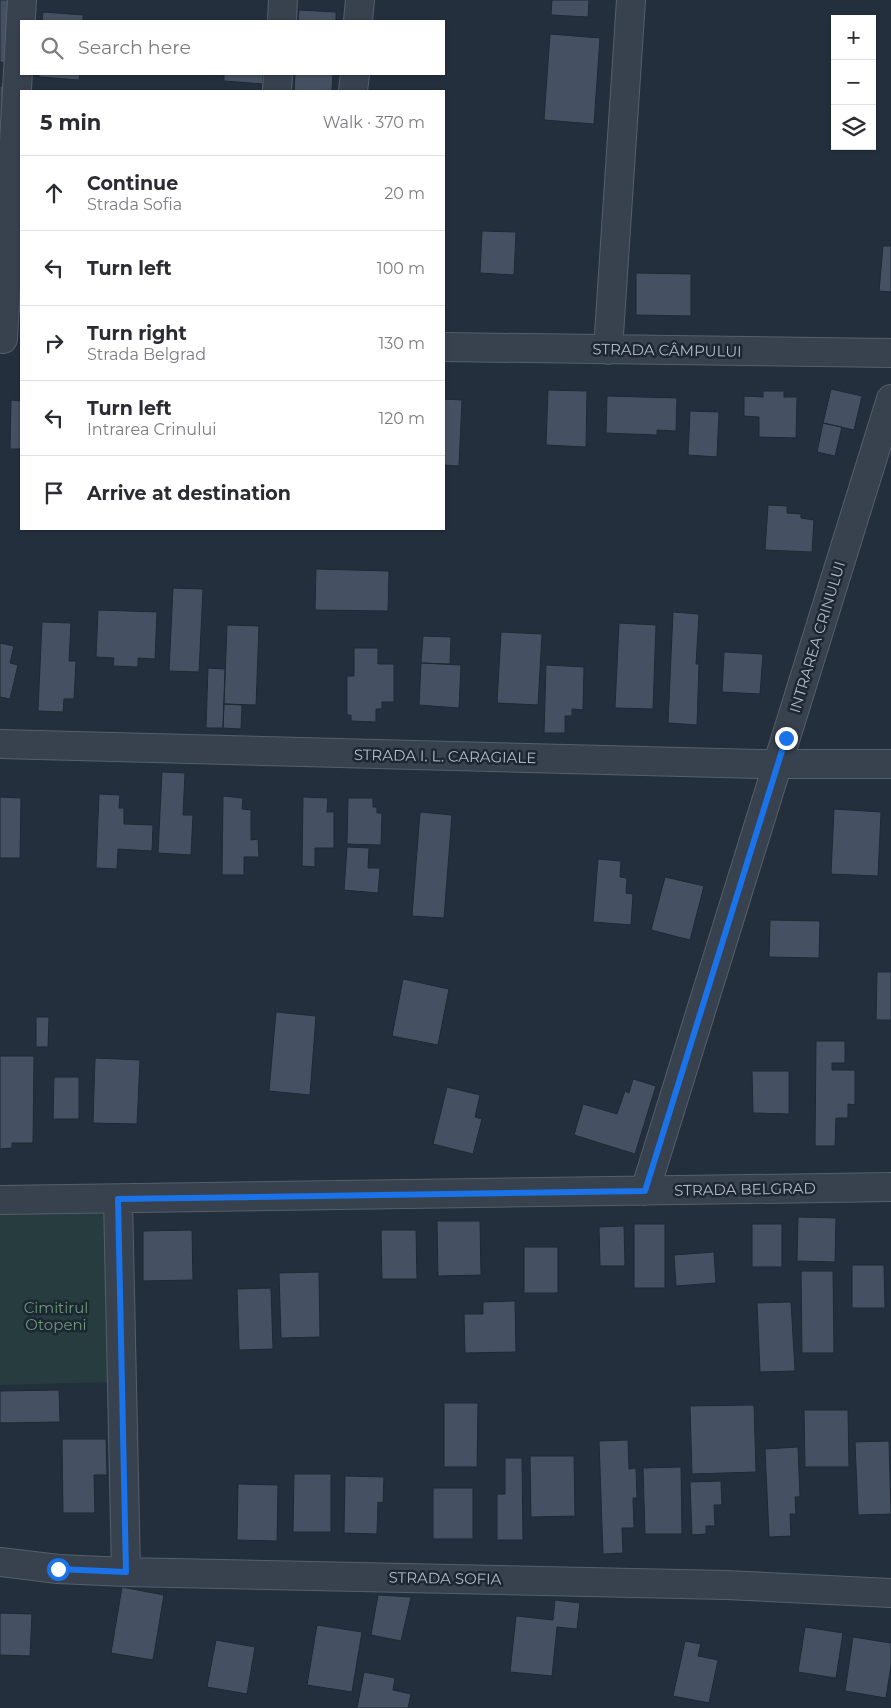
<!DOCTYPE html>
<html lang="en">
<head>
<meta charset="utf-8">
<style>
	body { margin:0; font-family:Montserrat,sans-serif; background:#f7f7f7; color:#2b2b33 }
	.controls { position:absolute; right:15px; top:15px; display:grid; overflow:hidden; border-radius:0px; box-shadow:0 1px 4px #0004 }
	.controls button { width:45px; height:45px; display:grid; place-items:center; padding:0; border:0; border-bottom:1px solid #e1e1e2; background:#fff; color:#2b2b33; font:25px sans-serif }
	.stop { position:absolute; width:15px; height:15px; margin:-11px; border:4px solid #1a73e8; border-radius:50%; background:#fff }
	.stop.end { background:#1a73e8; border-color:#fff; box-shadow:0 1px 5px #0008 }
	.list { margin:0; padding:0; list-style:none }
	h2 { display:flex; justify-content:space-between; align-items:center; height:65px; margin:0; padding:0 20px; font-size:21px }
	h2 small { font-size:16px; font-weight:400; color:#7c7c81 }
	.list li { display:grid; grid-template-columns:32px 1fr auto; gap:15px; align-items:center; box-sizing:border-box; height:75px; padding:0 20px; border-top:1px solid #e1e1e2 }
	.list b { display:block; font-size:19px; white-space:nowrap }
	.list p { margin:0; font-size:16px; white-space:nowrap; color:#7c7c81 }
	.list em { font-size:16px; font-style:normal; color:#7c7c81 }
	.icon { flex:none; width:28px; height:28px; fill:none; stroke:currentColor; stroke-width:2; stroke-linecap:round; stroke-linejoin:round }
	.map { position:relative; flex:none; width:891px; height:1708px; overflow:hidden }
	.search { position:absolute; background:#fff; box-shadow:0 1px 4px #0004; left:20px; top:20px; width:425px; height:55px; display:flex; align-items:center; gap:12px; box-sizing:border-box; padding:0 18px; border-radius:0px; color:#7c7c81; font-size:19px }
	.panel { position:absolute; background:#fff; box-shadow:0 1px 4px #0004; left:20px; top:90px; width:425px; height:440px; border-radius:0px }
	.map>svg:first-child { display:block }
	.green { fill:#263c3f }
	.building { fill:#455162; stroke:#1f2835 }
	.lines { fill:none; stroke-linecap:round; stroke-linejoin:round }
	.minor-casing { stroke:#565f6c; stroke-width:30 }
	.minor { stroke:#38414e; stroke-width:28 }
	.route { stroke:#1a73e8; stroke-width:6 }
	.labels { text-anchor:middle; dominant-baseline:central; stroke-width:5; stroke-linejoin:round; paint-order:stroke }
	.street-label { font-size:15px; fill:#b4bcc9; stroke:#1d2633 }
	.park-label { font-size:15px; fill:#6b9a76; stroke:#1d2633 }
</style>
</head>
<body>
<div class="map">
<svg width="891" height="1708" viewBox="0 0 891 1708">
	<rect width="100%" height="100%" fill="#242f3e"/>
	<!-- green -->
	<path class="green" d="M111,1210L114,1382L0,1385V1215Z"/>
	<!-- building -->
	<path class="building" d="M0,0H9L6,63L0,62Z
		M552,0H589L588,17L551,15Z
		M299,10L336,12V21H298Z
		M43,12L83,15V21H42Z
		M550,34L600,38L594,124L544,120Z
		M39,74H80L79,80L39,77Z
		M224,74H263V84L224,81Z
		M295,74H333L332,91H294Z
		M0,86H5L0,151Z
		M482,231L516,232L514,275L480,273Z
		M883,246H891V292L879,291Z
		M15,265H21V313H12Z
		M636,273L691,274V316L636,315Z
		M831,389L862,396L854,430L823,423Z
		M548,390L587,391L586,447L546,445Z
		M763,391H784V397H797L796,438L759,437V417L744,416V396L763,397Z
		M607,396L677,398L676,431L657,430V435L606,433Z
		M444,399L462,400L459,466L444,465Z
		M11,400L21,401V449H10Z
		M690,411L719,412L717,457L688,455Z
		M823,423L842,427L835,456L817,452Z
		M768,505L787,506V513L801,514V518L814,520L812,552L765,550Z
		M316,569L389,571L388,611L315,610Z
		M173,588L203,589L199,672L169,671Z
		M98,610L157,612L155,659L138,658V667L113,666L114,658L96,657Z
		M673,612L699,614L696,664H699L697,725L668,723Z
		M42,622L71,623L69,661H76L74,699H64L63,712L38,711Z
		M619,623L656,625L653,709L615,708Z
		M227,625L259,626L256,705L224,704Z
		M501,632L542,634L538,705L497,703Z
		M423,636L451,637L450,664L421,663Z
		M0,643L14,646L10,663L18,665L10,699L0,697Z
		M354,648H378V664H394V702H382V709H376V722L351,721V715H347V676H354Z
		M724,652L763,654L760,694L722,692Z
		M421,663L461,665L459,708L419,705Z
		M546,665L584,667L583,710L572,709V716H565V733H544Z
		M208,668L225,669L223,728H206Z
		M224,704L242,705L241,729L223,728Z
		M162,772L185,773L183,815H193L191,855L158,853Z
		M99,794L120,795L119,808H124V824L153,825L152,851L118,849L117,869L96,868Z
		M223,796L243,798L242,809L251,810V840L258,839L259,857H244V875H222Z
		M0,797L21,798L20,858H0Z
		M303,797L328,798L327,812H334V848H315V867L302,866Z
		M348,798H373V807H377V813H382L381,845L347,844Z
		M834,809L881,812L878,876L831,874Z
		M420,812L452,815L444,918L412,916Z
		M347,847L369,848L368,868H380L378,893L344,890Z
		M598,859L621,861L620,877L627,878L626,893L633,894L631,925L593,922Z
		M665,877L704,886L690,940L651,930Z
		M770,920L820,921L819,958L769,957Z
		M877,972H891V1020H876Z
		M403,979L449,989L438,1045L392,1036Z
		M276,1012L316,1016L310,1095L269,1091Z
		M36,1017H49L48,1047H36Z
		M816,1041H845V1063H832V1070H855V1105L848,1104V1118H836L835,1146H815Z
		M0,1056H34L33,1143H12V1148L0,1149Z
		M95,1058L140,1060L137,1124L93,1123Z
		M752,1071H789V1114L753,1113Z
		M54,1077H79V1119H53Z
		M633,1079L656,1086L635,1154L574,1135L583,1104L617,1114L625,1091L629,1093Z
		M447,1087L480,1095L475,1117L482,1119L473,1154L433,1144Z
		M798,1217L836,1218L835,1262L797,1261Z
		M437,1221H480L481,1275L438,1276Z
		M634,1224H665V1288H634Z
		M752,1224H782V1267H752Z
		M624,1226L625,1266H600L599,1227Z
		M192,1230L193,1280L143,1281V1231Z
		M381,1230H416L417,1279H382Z
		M524,1247H558V1293H524Z
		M714,1252L716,1283L676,1286L674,1255Z
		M852,1265H884L885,1308H852Z
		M801,1271H833L834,1353H802Z
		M319,1272L320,1337L281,1338L279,1273Z
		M271,1288L273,1349L239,1350L237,1289Z
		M515,1301L516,1352L465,1353L464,1314H483V1302Z
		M791,1302L795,1371L760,1372L757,1303Z
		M59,1390L60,1422L0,1423V1391Z
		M444,1403H478L477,1467H444Z
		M754,1405L756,1472L692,1474L690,1406Z
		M804,1410H848L849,1467H805Z
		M62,1439H106L107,1475H94L95,1513H63Z
		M628,1440L629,1469L636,1468L637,1498H633L634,1528H622L623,1553L603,1554L599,1441Z
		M889,1441L891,1514L858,1515L855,1442Z
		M798,1447L800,1497H795L796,1514H790L791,1536L769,1537L765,1449Z
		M530,1456H574L575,1516L531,1517Z
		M505,1458H522L523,1540H497V1494H505Z
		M681,1467L682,1534H645L643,1468Z
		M294,1474H331V1532H293Z
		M345,1476L384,1477L383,1503L378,1502L377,1534L344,1533Z
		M721,1481L722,1505H714L715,1526H706V1534L692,1535L690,1482Z
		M238,1484L278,1485L277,1541L237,1540Z
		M433,1488H473V1539H433Z
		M122,1587L164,1595L153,1660L111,1653Z
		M378,1595L411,1597L401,1641L371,1635Z
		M555,1600L580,1603L577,1629L557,1627L552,1676L510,1672L516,1616L553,1620Z
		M0,1613L32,1614L30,1656L0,1655Z
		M317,1625L362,1632L352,1692L307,1685Z
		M805,1627L843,1633L836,1678L798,1672Z
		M853,1637L891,1643V1665L886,1698L845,1691Z
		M216,1640L255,1647L247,1694L207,1687Z
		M685,1641L701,1644L698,1656L718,1660L709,1703L673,1696Z
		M364,1672L395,1678L393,1690L411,1694L408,1708H357Z"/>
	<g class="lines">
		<defs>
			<path id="minor" d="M282,21L283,0
				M358,21L360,0
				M277,91L278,74
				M353,91L355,74
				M3,339L22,0
				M444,347L891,353
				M608,350L631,0
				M0,744L759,764H891
				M645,1191L891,399
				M118,1199L126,1572
				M0,1200L891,1187
				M0,1562L58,1569L126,1572L726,1585L891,1593"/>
		</defs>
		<!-- minor casing -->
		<use href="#minor" class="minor-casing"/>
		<!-- minor -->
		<use href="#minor" class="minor"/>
	</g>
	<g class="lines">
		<!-- route -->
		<path class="route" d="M58,1569L126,1572L118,1199L645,1191L786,738"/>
	</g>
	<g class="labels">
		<!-- street labels -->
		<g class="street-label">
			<text transform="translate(667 350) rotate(1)">STRADA CÂMPULUI</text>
			<text transform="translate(817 637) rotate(-73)">INTRAREA CRINULUI</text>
			<text transform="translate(445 756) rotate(1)">STRADA I. L. CARAGIALE</text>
			<text transform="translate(745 1189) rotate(-1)">STRADA BELGRAD</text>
			<text transform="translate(445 1578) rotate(1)">STRADA SOFIA</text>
		</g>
		<!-- park labels -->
		<g class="park-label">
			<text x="56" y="1307">Cimitirul<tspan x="56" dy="17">Otopeni</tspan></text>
		</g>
	</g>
</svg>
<div class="controls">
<button>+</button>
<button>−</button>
<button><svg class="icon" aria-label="layers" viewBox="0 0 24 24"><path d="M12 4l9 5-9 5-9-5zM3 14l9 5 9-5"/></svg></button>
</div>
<div class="stop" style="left:58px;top:1569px"></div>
<div class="stop end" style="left:786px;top:738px"></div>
<div class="search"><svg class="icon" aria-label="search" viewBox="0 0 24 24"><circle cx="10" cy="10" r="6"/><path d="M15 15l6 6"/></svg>Search here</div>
<section class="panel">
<h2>5 min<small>Walk · 370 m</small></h2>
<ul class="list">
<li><svg class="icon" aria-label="ahead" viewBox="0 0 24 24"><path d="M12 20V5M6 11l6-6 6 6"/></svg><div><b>Continue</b><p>Strada Sofia</p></div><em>20 m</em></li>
<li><svg class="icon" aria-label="left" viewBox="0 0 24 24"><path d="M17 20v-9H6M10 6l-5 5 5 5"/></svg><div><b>Turn left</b></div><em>100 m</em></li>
<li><svg class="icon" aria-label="right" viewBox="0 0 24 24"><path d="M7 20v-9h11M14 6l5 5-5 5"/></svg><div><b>Turn right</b><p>Strada Belgrad</p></div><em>130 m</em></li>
<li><svg class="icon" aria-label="left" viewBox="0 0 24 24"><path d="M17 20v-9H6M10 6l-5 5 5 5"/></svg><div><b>Turn left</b><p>Intrarea Crinului</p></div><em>120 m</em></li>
<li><svg class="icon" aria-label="arrive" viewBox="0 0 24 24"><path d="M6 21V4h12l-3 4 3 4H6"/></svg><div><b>Arrive at destination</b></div></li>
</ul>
</section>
</div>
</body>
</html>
